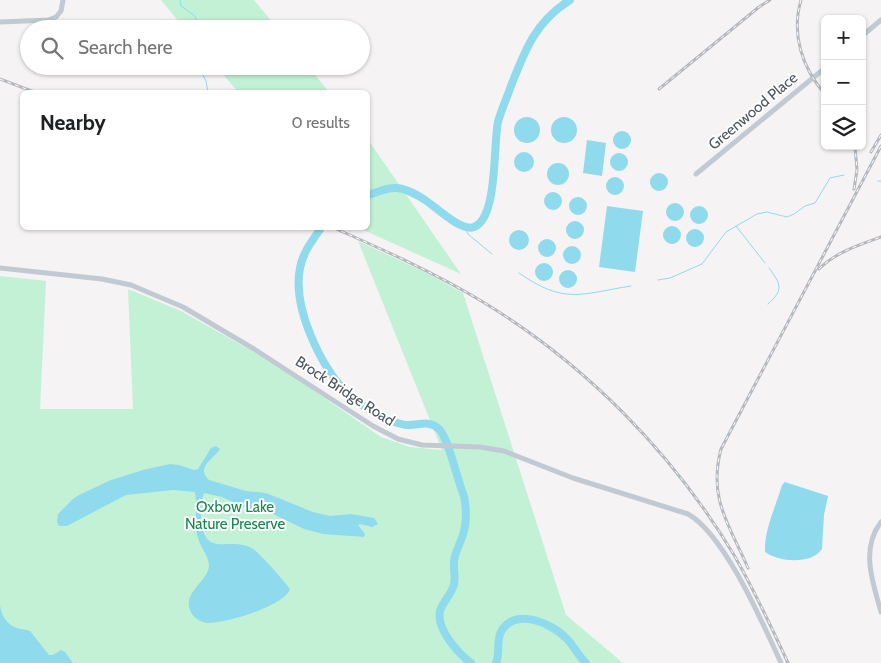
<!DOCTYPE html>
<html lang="en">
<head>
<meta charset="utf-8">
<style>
	body { margin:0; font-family:Cabin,sans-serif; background:#f2f2f2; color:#202124 }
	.controls { position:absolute; right:15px; top:15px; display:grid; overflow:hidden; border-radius:8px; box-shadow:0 1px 4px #0004 }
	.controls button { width:45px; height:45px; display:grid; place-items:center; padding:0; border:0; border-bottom:1px solid #e0e0e0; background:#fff; color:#202124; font:25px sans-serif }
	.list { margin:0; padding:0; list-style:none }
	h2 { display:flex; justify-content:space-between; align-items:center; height:65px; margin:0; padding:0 20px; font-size:21px }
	h2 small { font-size:16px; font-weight:400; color:#757577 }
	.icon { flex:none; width:28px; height:28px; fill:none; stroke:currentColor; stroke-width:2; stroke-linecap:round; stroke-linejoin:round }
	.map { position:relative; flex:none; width:881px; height:663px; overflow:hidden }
	.search { position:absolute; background:#fff; box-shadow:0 1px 4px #0004; left:20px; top:20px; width:350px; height:55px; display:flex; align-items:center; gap:12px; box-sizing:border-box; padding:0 18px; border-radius:28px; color:#757577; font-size:19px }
	.panel { position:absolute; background:#fff; box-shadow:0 1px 4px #0004; left:20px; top:90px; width:350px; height:140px; border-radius:8px }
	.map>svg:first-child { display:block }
	.green { fill:#c3f1d5 }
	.water { fill:#90daee }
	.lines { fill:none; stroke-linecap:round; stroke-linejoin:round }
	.stream { stroke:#90daee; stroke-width:1 }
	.river { stroke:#90daee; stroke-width:8 }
	.minor { stroke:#c1cad2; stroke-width:5 }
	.rail-casing { stroke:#b5b8bd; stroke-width:3 }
	.rail { stroke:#fff; stroke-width:1; stroke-dasharray:4; stroke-linecap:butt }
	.labels { text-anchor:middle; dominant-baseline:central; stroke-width:4; stroke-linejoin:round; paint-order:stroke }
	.street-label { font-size:15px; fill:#4a5661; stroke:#fff }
	.park-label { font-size:15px; fill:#17864f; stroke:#fff }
</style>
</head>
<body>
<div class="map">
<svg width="881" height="663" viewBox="0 0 881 663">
	<rect width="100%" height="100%" fill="#f5f3f3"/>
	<!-- green -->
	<path class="green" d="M161,0H254L278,29H185Z
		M216,66H308L329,92H238Z
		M368,140L371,144L461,274L359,228H368Z
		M358,241L427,273L463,293L566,615L623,663H0V276L46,281L40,409H133L128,289L181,311L252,351L300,381L381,437L410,447L442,450Z"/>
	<!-- water -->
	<path class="water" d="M514 130a13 13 0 1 1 26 0a13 13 0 1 1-26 0Z
		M551 130a13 13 0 1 1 26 0a13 13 0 1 1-26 0Z
		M613 140a9 9 0 1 1 18 0a9 9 0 1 1-18 0Z
		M587,140L606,143L602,176L583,173Z
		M514 162a10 10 0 1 1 20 0a10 10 0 1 1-20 0Z
		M610 162a9 9 0 1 1 18 0a9 9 0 1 1-18 0Z
		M547 174a11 11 0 1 1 22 0a11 11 0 1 1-22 0Z
		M650 182a9 9 0 1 1 18 0a9 9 0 1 1-18 0Z
		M606 186a9 9 0 1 1 18 0a9 9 0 1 1-18 0Z
		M544 201a9 9 0 1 1 18 0a9 9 0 1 1-18 0Z
		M569 206a9 9 0 1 1 18 0a9 9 0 1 1-18 0Z
		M666 212a9 9 0 1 1 18 0a9 9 0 1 1-18 0Z
		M690 215a9 9 0 1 1 18 0a9 9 0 1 1-18 0Z
		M607,206L643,211L635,272L599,267Z
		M566 230a9 9 0 1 1 18 0a9 9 0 1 1-18 0Z
		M663 235a9 9 0 1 1 18 0a9 9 0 1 1-18 0Z
		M686 238a9 9 0 1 1 18 0a9 9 0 1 1-18 0Z
		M509 240a10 10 0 1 1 20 0a10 10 0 1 1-20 0Z
		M538 248a9 9 0 1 1 18 0a9 9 0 1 1-18 0Z
		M563 255a9 9 0 1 1 18 0a9 9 0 1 1-18 0Z
		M535 272a9 9 0 1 1 18 0a9 9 0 1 1-18 0Z
		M559 279a9 9 0 1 1 18 0a9 9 0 1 1-18 0Z
		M216,446L220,449C214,459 195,467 209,480L246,491L266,493L313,512L330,516L351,514L374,518L378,524L372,527L360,524L358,525L365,534L364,537L323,534L304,529L273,514L246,508L222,497L204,493C201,501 201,511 201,520C205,560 231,535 253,549C260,553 285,582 290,589C284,606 225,624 207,623C200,622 192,617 190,610C183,592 208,581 209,566C209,557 202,549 199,541C193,525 198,508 195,492L173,490L126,495L67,526H59L57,522L58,514L73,499L79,495L111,480L143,470L170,464L179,465L194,470L198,469L211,448Z
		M785,482L828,496L824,515L822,549C811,565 779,562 765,552C764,530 776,506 782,485Z
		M0,605C1,615 7,625 17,628C22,630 26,629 30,631L49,655H53L61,650L65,652L73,663H0Z"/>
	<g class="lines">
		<!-- stream -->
		<path class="stream" d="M180,0L181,6L195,16L200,29
			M198,66L206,81L208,92
			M878,181H881
			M463,226L469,235L492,254
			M736,226L765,263
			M519,273C565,305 580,294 631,286
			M658,280L670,278L702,264L726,232L757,214L767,212L787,217L794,214L805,206L815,203L830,178L844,175
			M768,304C784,290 781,284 769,268"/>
		<!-- river -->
		<path class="river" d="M368,195C377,192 387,187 397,188C406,189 418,195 425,200C436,207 461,232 474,227C498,218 493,145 498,122C501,110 507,98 511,86C525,50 536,21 570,0
			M321,228C312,241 303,252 300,268C292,307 321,368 349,395C359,404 373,412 385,418C391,421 399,424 406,425C418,426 428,419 439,429C449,439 457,480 464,496C466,507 467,520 464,531C462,540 457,548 455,556C452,566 456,575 454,584C452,594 443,601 440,611C436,629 458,653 471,663
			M496,663C501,651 495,641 502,630C517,607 553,624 567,639C574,646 578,656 586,663"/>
		<!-- minor -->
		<path class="minor" d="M0,22L48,20L56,17L61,11L63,0
			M862,36L881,20
			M696,174L825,68
			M0,268L102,279L131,285L183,307L254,349L373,426L398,439L422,445L480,447L504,451L573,478L688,514C725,535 763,624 781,663
			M881,522C860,549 873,583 881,612"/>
		<defs>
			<path id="rail" d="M801,0C791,34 802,68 825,94
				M0,79L34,92
				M659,89L759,7L770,0
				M871,152L881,135
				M854,189L857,170L855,146
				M334,228C384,250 435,273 483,302C585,364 672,452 734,555C754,590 771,626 788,663
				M819,269C836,252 859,245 881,237
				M748,568C729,524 708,499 721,449L881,146"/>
		</defs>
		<!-- rail casing -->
		<use href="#rail" class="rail-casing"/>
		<!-- rail -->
		<use href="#rail" class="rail"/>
	</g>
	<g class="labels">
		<!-- street labels -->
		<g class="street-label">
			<text transform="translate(753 111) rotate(-40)">Greenwood Place</text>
			<text transform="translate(345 391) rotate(33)">Brock Bridge Road</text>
		</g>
		<!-- park labels -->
		<g class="park-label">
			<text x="235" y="507">Oxbow Lake<tspan x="235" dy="17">Nature Preserve</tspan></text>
		</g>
	</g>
</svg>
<div class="controls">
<button>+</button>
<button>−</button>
<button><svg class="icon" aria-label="layers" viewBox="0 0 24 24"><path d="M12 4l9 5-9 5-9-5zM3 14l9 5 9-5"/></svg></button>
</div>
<div class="search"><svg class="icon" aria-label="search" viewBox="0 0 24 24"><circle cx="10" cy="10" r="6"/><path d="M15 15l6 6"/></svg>Search here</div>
<section class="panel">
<h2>Nearby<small>0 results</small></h2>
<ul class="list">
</ul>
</section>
</div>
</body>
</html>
